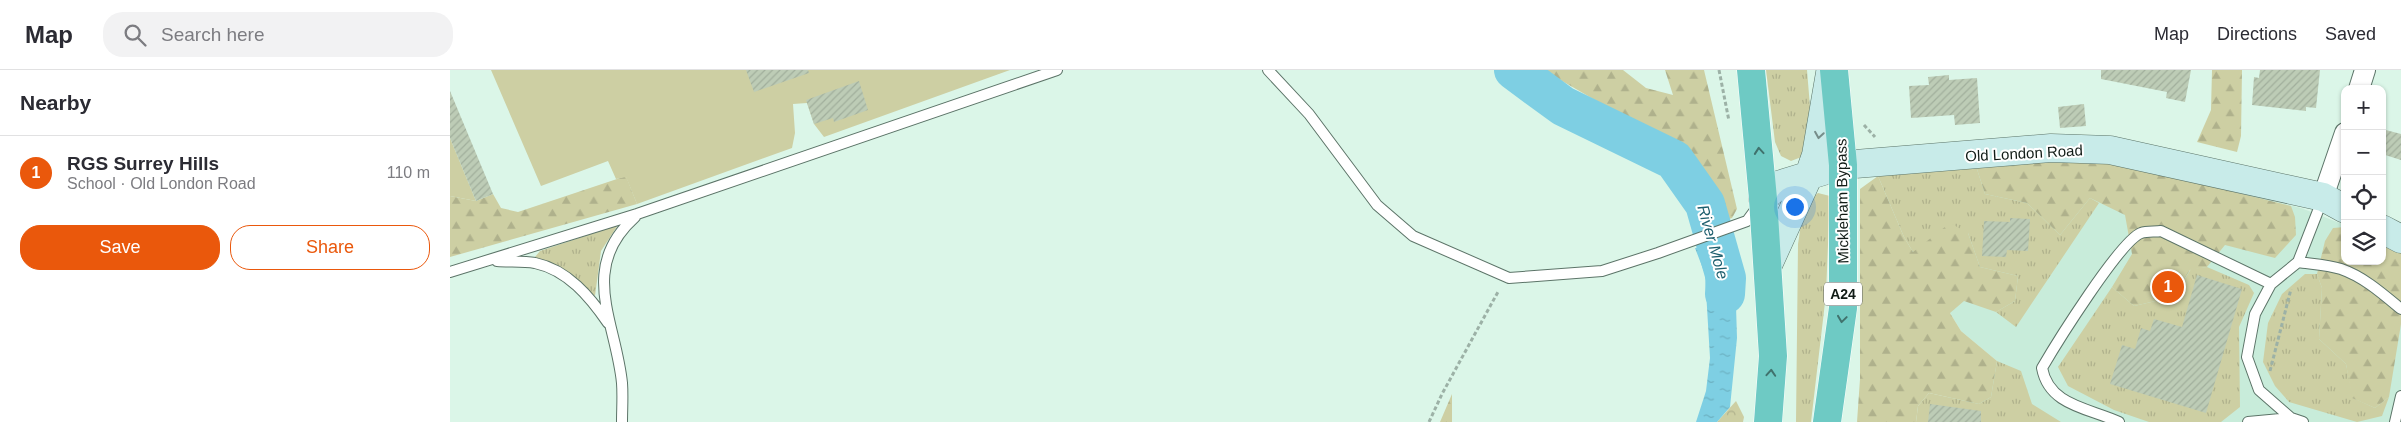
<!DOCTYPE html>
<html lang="en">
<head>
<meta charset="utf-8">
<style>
	body { margin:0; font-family:Helvetica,sans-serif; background:#f2f2f3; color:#2b2b33 }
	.controls { position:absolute; right:15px; top:15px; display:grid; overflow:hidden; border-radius:10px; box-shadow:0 1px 4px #0004 }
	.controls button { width:45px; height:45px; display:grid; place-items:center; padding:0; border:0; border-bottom:1px solid #e1e1e2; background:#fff; color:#2b2b33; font:25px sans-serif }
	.you { position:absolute; left:1344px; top:136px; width:18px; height:18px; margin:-12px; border:4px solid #fff; border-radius:50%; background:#1a73e8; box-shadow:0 0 0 8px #1a73e833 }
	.badge { display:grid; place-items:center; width:32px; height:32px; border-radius:50%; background:#ea580c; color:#fff; font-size:16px; font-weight:700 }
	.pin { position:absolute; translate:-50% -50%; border:2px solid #fff; box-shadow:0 1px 5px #0006 }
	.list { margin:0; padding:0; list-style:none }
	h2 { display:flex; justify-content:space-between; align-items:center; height:65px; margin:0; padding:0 20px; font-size:21px }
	h2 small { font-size:16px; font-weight:400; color:#7c7c81 }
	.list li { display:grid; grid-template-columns:32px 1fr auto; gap:15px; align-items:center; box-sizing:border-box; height:75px; padding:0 20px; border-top:1px solid #e1e1e2 }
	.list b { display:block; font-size:19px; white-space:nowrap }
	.list p { margin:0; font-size:16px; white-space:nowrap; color:#7c7c81 }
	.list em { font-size:16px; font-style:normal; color:#7c7c81 }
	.actions { display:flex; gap:10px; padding:15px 20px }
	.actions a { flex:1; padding:11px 0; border:1px solid #ea580c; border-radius:20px; text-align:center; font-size:18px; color:#ea580c }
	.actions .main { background:#ea580c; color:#fff }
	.icon { flex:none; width:28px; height:28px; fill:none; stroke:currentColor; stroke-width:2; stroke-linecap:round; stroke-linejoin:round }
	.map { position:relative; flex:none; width:1951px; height:352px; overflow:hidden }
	header { display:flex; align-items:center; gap:30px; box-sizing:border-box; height:70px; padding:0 25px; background:#fff; border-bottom:1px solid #e1e1e2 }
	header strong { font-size:24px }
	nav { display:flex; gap:28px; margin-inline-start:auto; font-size:18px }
	.search { width:350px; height:45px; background:#f2f2f3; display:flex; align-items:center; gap:12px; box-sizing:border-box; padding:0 18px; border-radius:20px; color:#7c7c81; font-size:19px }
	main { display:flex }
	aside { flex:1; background:#fff }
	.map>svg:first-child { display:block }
	.built { fill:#c8ecda }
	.grass { fill:url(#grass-tufts) }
	.forest { fill:url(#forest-firs) }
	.park { fill:url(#park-crowns) }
	.garden { fill:#cdcfa3 }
	.water { fill:url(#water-ripples) }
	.pier { fill:#dbf6e8 }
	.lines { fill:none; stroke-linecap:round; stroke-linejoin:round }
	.river { stroke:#7ecfe3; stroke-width:40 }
	.building { fill:url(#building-hatch) }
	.service-casing { stroke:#5c7468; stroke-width:12 }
	.minor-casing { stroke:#5c7468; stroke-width:22 }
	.secondary-casing { stroke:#5c7468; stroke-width:29 }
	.trunk-casing { stroke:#fff; stroke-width:29 }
	.path { stroke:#9cb1a6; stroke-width:3; stroke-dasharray:4 2.5; stroke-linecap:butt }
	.service { stroke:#fff; stroke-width:10 }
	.minor { stroke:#fff; stroke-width:20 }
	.secondary { stroke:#c8ebe9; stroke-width:28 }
	.trunk { stroke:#6ecac4; stroke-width:28 }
	.oneway { stroke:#768d8a }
	.oneway2 { stroke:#40726d }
	.labels { text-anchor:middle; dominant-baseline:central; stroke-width:4; stroke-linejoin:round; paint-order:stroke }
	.shield { fill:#fff; stroke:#585f5c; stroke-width:1 }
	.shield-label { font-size:14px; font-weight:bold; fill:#111b16 }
	.street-label { font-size:15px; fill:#111b16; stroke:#fff }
	.water-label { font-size:16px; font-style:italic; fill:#1c5e6d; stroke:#fff }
</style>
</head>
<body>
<header>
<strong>Map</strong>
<div class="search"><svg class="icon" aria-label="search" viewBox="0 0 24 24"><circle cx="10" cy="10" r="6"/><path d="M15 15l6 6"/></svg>Search here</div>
<nav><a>Map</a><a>Directions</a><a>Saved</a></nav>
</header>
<main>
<aside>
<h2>Nearby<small></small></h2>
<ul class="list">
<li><span class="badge">1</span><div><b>RGS Surrey Hills</b><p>School · Old London Road</p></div><em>110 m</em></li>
</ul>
<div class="actions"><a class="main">Save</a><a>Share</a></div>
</aside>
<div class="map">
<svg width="1951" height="352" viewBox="0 0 1951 352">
	<defs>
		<pattern id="grass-tufts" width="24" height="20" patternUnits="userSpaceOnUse" patternTransform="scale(1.25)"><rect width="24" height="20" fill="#cdcfa3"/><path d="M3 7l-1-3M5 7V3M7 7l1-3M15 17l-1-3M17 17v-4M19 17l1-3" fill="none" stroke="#afb18c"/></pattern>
		<pattern id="forest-firs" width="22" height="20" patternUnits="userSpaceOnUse" patternTransform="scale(1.25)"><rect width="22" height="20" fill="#cdcfa3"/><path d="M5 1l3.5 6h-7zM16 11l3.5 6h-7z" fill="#afb18c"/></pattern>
		<pattern id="park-crowns" width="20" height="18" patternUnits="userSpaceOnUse" patternTransform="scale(1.25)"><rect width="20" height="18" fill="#cdcfa3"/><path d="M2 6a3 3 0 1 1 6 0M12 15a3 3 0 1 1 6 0" fill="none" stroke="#afb18c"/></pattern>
		<pattern id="water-ripples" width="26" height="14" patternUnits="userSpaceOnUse" patternTransform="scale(1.25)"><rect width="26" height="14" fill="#7ecfe3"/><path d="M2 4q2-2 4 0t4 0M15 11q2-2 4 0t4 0" fill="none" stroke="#6cb1c2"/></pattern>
		<pattern id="building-hatch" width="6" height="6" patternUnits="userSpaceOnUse" patternTransform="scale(1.25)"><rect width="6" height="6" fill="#bdccb6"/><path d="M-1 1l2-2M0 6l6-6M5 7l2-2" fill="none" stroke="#a1af9c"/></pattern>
	</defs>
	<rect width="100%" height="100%" fill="#dbf6e8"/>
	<!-- built -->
	<path class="built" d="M1655,90L1851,138L1895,155V191H1932L1951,183V352H1466L1547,291L1511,261L1454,167L1428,106Z"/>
	<!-- grass -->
	<path class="grass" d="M1316,0H1357L1362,61L1354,86L1341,91L1331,86L1325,72Z
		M1526,96L1535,124L1577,133L1610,165L1640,128L1649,133L1566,257L1546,242L1565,231L1568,206L1530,197L1518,163L1463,182L1454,167L1428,106Z
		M1368,123L1380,126L1376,224L1361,352H1346L1348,174L1354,134Z
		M168,155L151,181L145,226L109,197L85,187L90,181Z
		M1757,197L1799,215L1804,223L1789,257L1790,337L1771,352H1699L1664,340L1618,316L1608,297L1662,217L1684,236L1723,227L1741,199Z
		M1855,204H1867L1872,218L1869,269L1896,294L1903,328L1925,338L1939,327L1932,346L1907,352L1839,332L1825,316L1813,292L1818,253L1832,224Z
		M1547,291L1571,301L1582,334L1611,352H1466L1468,336L1479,323L1529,334L1541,327Z"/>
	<!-- forest -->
	<path class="forest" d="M1093,0H1173L1196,18L1223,25L1215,0H1254L1287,139L1282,148L1273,151L1244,87Z
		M1762,0H1792L1791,66L1787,82L1747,72L1761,40Z
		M1605,88L1655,90L1841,136L1845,147L1846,165L1825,188L1775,175L1757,197L1740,200L1723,227L1684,236L1662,217L1682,184L1675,145L1640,128L1610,165L1577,133L1535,124L1526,96Z
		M176,106L187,134L0,187V126L26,131L43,124L51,138L68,142Z
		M1428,106L1454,167L1463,182L1500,153L1518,163L1530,197L1568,206L1565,231L1546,242L1514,231L1500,243L1511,261L1547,291L1541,327L1529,334L1479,323L1468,336L1466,352H1407L1410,309V119Z
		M1895,157V191H1932V174L1951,183V254L1939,327L1925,338L1902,328L1896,294L1869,269L1872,218L1867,204L1875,171L1883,158Z
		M1002,324V352H990Z"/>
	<!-- park -->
	<path class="park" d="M1286,331L1294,347L1293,352H1267Z"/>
	<!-- garden -->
	<path class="garden" d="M41,0H560L374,67L364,54L357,33L343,34L345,63L342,78L187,134L176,107L166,109L158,91L91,116Z
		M0,68L26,131L0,126Z"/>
	<!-- water -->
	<path class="water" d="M1281,164L1285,204L1287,268L1280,337L1267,352H1246L1256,321L1260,288L1255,204L1245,178Z"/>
	<!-- pier -->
	<path class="pier" d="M1280,162L1283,163L1243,179L1244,176Z"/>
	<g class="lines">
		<!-- river -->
		<path class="river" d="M1064,0L1113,36L1224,90L1255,134L1276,208L1275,224"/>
	</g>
	<!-- building -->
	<path class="building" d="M296,0H358L359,3L304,22Z
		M1651,0H1741L1735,32L1716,28L1717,22L1651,9Z
		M1810,0H1870L1866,38L1856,37V41L1802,35L1804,7L1809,8Z
		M1499,5V10L1527,8L1530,53L1505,55L1504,45L1461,48L1459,16L1479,15L1478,7Z
		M409,11L418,40L384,52L383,48L364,54L356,30Z
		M0,21L43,124L26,131L0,68Z
		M1634,34L1636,56L1610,58L1608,37Z
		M1932,59L1951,64V90L1932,84Z
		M1560,148L1580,149L1578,181L1557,180L1556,187L1532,186L1534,151L1560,152Z
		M1747,205L1792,219L1756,343L1660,314L1672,275L1685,279L1691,258L1700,261L1704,249L1732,257Z
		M1480,334L1531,341V352H1478Z"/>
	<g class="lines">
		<defs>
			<path id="service" d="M818,0L859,44L927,135L963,166L1059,208L1152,201L1208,183L1297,151L1308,136
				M1873,128L1848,192C1862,194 1878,195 1891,199C1914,207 1933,224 1951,239
				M47,191C59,192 73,191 85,193C118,200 140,227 158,253
				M0,202L187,144L607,0
				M1821,214L1805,244L1797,287L1809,320L1841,348
				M172,352C172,339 173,326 172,313C166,252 128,198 185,147
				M1669,352C1639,338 1599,336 1592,298C1606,274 1670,171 1691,163C1697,161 1705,162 1711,161L1821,214L1848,192
				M1798,352L1841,348L1853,352
				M1945,352L1951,326"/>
			<path id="minor" d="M1909,19L1915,0
				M1873,127L1895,63"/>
			<path id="secondary" d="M1313,129L1328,115L1393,95L1601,78L1660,80L1873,127L1895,139
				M1932,159L1951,169
				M1318,195L1359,105L1366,85L1380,3"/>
			<path id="trunk" d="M1301,0L1313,129L1323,286L1318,352
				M1377,352L1393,238V95L1384,0"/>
		</defs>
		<!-- service casing -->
		<use href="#service" class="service-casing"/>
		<!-- minor casing -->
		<use href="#minor" class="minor-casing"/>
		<!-- secondary casing -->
		<use href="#secondary" class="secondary-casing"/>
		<!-- trunk casing -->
		<use href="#trunk" class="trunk-casing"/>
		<!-- path -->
		<path class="path" d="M1269,0L1279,51
			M1414,55L1425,67
			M1820,301L1841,219
			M979,352L992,324L1049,220"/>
		<!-- service -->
		<use href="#service" class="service"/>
		<!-- minor -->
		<use href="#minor" class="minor"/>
		<!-- secondary -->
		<use href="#secondary" class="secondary"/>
		<!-- trunk -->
		<use href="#trunk" class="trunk"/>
	</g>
	<!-- one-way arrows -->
	<defs><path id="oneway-chevron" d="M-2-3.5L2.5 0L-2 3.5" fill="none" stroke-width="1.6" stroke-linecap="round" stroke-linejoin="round" transform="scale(1.25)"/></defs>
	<use class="oneway" href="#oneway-chevron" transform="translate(1369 65) rotate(99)"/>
	<g class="oneway2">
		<use href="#oneway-chevron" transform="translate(1309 81) rotate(-95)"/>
		<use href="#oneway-chevron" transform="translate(1392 249) rotate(98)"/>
		<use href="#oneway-chevron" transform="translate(1321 303) rotate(-86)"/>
	</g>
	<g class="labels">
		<!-- shield labels -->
		<rect class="shield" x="1374" y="212.5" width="38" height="23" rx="4"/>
		<g class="shield-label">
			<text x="1393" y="224">A24</text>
		</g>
		<!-- street labels -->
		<g class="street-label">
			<text transform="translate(1574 83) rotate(-3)">Old London Road</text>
			<text transform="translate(1392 131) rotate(-91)">Mickleham Bypass</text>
		</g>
		<!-- water labels -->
		<g class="water-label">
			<text transform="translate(1263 172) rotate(74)">River Mole</text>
		</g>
	</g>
</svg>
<div class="controls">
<button>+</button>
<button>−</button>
<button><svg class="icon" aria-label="locate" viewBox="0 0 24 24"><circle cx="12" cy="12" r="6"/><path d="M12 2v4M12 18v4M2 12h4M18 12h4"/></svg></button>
<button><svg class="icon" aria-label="layers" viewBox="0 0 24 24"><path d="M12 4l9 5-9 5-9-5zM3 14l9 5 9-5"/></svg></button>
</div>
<div class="you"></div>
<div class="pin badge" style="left:1718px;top:217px">1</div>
</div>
</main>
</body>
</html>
